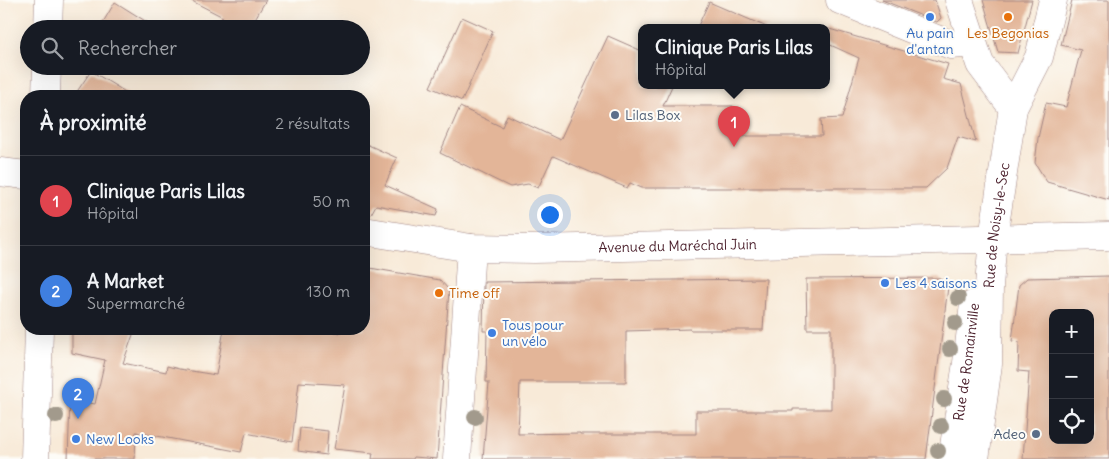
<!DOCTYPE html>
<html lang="fr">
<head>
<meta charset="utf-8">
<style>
	body { margin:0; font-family:Delius,sans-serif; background:#20242c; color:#f1f3f6 }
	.controls { position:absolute; right:15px; bottom:15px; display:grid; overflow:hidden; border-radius:10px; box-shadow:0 5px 20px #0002 }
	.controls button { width:45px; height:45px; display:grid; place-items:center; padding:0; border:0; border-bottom:1px solid #363941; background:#171b24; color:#f1f3f6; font:25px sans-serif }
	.you { position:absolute; left:549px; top:214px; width:18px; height:18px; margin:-12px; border:4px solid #fff; border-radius:50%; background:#1a73e8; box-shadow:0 0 0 8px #1a73e833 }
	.badge { display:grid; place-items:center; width:32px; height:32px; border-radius:50%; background:#d1495b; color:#fff; font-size:16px; font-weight:700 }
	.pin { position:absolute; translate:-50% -41px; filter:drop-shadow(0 1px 2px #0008) }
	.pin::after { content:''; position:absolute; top:26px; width:18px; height:15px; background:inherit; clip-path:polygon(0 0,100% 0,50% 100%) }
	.popup { position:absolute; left:638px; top:24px; width:192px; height:65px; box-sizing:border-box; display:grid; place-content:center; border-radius:10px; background:#171b24; filter:drop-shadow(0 1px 4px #0005); font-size:16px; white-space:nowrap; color:#9ea1a6 }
	.popup b { font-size:19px; color:#f1f3f6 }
	.popup::after { content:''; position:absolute; left:50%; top:100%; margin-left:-10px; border:10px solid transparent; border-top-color:#171b24 }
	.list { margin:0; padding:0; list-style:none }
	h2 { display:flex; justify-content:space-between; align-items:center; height:65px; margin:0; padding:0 20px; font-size:21px }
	h2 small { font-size:16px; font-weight:400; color:#9ea1a6 }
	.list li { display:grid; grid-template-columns:32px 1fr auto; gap:15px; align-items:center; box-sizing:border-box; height:90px; padding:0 20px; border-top:1px solid #363941 }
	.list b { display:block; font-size:19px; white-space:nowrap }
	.list p { margin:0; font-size:16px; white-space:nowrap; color:#9ea1a6 }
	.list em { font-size:16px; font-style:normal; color:#9ea1a6 }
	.icon { flex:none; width:28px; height:28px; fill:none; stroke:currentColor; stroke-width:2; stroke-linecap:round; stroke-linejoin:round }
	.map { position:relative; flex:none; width:1109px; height:459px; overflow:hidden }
	.search { position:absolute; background:#171b24; box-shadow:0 5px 20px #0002; left:20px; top:20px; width:350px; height:55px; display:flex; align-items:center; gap:12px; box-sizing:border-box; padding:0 18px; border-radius:28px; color:#9ea1a6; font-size:19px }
	.panel { position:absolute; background:#171b24; box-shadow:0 5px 20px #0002; left:20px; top:90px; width:350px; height:245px; border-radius:20px }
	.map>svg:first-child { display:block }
	.building { fill:#e3b598; fill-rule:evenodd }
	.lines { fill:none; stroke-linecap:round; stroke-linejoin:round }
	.minor-casing { stroke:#a18482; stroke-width:29 }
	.minor { stroke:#fff; stroke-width:28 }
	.tree { fill:#a29a8c }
	.shop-dot { fill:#3f7fe0; stroke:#fdfcf7; stroke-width:2 }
	.food-dot { fill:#e8710a; stroke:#fdfcf7; stroke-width:2 }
	.service-dot { fill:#5c6f8a; stroke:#fdfcf7; stroke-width:2 }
	.labels { text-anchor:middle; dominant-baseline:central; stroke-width:4; stroke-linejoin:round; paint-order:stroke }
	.shop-label { font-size:14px; fill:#366cbe; stroke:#fdfcf7; text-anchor:start }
	.food-label { font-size:14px; fill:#c56008; stroke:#fdfcf7 }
	.service-label { font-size:14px; fill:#4e5e75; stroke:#fdfcf7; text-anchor:start }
	.street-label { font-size:14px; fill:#4a1f2b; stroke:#fdfcf7 }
</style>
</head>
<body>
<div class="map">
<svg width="1109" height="459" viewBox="0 0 1109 459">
	<rect width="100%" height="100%" fill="#fdfcf7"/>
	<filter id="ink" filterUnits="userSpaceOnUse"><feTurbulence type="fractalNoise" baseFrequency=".02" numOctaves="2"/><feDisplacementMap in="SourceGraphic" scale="10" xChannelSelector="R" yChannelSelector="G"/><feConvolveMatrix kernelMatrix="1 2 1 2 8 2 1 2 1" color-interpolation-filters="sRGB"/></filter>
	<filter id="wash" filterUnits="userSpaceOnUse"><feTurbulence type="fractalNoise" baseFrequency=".0096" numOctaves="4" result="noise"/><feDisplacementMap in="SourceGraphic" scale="20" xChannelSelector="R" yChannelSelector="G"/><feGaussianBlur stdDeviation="1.12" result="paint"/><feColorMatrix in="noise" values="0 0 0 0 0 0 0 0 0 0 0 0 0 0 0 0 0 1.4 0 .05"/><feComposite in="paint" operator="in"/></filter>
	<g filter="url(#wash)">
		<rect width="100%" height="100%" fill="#f8ead8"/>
		<g id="blocks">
			<!-- building -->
			<path class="building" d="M190,0H266L249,29H216L223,17Z
				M882,0H935L941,18L937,22Z
				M983,0H1032L1018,53L998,52Z
				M1072,0H1109V200L1047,182L1035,163L1038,138L1046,103L1066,107L1081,50L1061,45Z
				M115,2L158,29H99Z
				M709,2L769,28H697Z
				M462,17L493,31L462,101L430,87Z
				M826,28L948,64L943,79L961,84L976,142L958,137L947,168L926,188H642L630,183L627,188L553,156L538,188L528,184L510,187L440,153L460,107L502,127L507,115L560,140L608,36L642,51V86H672L663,106H733V136H822L821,119L842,118L859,58L826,43Z
				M209,66H227L223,74Z
				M91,71L132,96H74Z
				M364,143L397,158L385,185L438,209L436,216L376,205L370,216H364Z
				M364,267L440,280L449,290L437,459L414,457L413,459H372L373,453L334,449L345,385L299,382L292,442L246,433L241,452L136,432L135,459H68L70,400L95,404L105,360L72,353V329H135L123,363L166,372L167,366L179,369L216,375L224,329H286L304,332L305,329H320L340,333L341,329H364Z
				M1109,276V459H1023L1029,372L1018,371L1019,342L1012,341L1019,285L1027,278ZM1053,313H1090V440H1053Z
				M940,278L948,287L926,459H483L489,382H486L487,331H483L484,282L766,279L763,330H690V329L626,331V382H520L518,434L580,433V434H696V411H793V409H831V329H807L806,279Z
				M300,428L328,431L326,455L298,451Z"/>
		</g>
	</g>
	<g filter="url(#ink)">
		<use href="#blocks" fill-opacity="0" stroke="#a18482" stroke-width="1"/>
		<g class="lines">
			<defs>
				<g id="minor">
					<path d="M840,0L951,45L972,43"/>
					<path d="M959,0L980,64L1013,108"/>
					<path d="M48,29L49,0"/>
					<path d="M46,96L47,66"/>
					<path d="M0,172L26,175"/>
					<path id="s1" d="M364,231L471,248L534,249L1109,236"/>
					<path d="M35,459L39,329"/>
					<path d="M457,459L471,248"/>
					<path id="s2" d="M952,459L967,363L974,304"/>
					<path id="s3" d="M975,459L988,364L989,286L993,238L1013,108L1039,57L1053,0"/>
				</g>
			</defs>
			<!-- minor casing -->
			<use href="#minor" class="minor-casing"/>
			<!-- minor -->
			<use href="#minor" class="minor"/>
		</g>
		<!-- trees -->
		<g class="tree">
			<circle cx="958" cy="298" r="8"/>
			<circle cx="955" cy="323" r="8"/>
			<circle cx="950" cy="349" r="8"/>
			<circle cx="944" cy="399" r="8"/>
			<circle cx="56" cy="416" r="8"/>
			<circle cx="475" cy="417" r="8"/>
			<circle cx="941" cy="426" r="8"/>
			<circle cx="938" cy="451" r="8"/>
		</g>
	</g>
	<!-- markers -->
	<g class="shop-dot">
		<circle cx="930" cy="17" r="5"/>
		<circle cx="885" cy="283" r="5"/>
		<circle cx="492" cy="333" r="5"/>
		<circle cx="76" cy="439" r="5"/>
	</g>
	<g class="food-dot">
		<circle cx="1008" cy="17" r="5"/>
		<circle cx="439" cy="293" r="5"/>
	</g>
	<g class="service-dot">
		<circle cx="615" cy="115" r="5"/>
		<circle cx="1036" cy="434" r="5"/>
	</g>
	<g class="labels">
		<!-- shop labels -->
		<g class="shop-label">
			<text x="930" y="33" text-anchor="middle">Au pain<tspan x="930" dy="16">d'antan</tspan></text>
			<text x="895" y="283">Les 4 saisons</text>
			<text x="502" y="325">Tous pour<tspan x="502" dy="16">un vélo</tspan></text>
			<text x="86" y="439">New Looks</text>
		</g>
		<!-- food labels -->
		<g class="food-label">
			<text x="1008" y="33">Les Begonias</text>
			<text x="449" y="293" text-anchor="start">Time off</text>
		</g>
		<!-- service labels -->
		<g class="service-label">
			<text x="625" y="115">Lilas Box</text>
			<text x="1026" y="434" text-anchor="end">Adeo</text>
		</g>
		<!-- street labels -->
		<g class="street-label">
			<text stroke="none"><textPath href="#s3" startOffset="235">Rue de Noisy-le-Sec</textPath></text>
			<text stroke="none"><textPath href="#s1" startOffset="315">Avenue du Maréchal Juin</textPath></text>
			<text stroke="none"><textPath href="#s2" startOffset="98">Rue de Romainville</textPath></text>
		</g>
	</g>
</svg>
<div class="controls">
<button>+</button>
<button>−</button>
<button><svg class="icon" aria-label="locate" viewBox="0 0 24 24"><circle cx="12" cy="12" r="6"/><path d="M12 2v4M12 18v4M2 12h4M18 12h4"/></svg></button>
</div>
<div class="you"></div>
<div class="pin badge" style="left:734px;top:147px;background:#e0444e">1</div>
<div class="popup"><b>Clinique Paris Lilas</b>Hôpital</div>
<div class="pin badge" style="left:78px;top:419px;background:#3f7fe0">2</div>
<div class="search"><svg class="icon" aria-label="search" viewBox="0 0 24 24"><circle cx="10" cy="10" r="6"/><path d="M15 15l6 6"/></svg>Rechercher</div>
<section class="panel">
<h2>À proximité<small>2 résultats</small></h2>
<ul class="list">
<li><span class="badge" style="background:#e0444e">1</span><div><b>Clinique Paris Lilas</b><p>Hôpital</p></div><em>50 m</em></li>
<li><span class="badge" style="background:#3f7fe0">2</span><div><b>A Market</b><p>Supermarché</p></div><em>130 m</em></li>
</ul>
</section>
</div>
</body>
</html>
